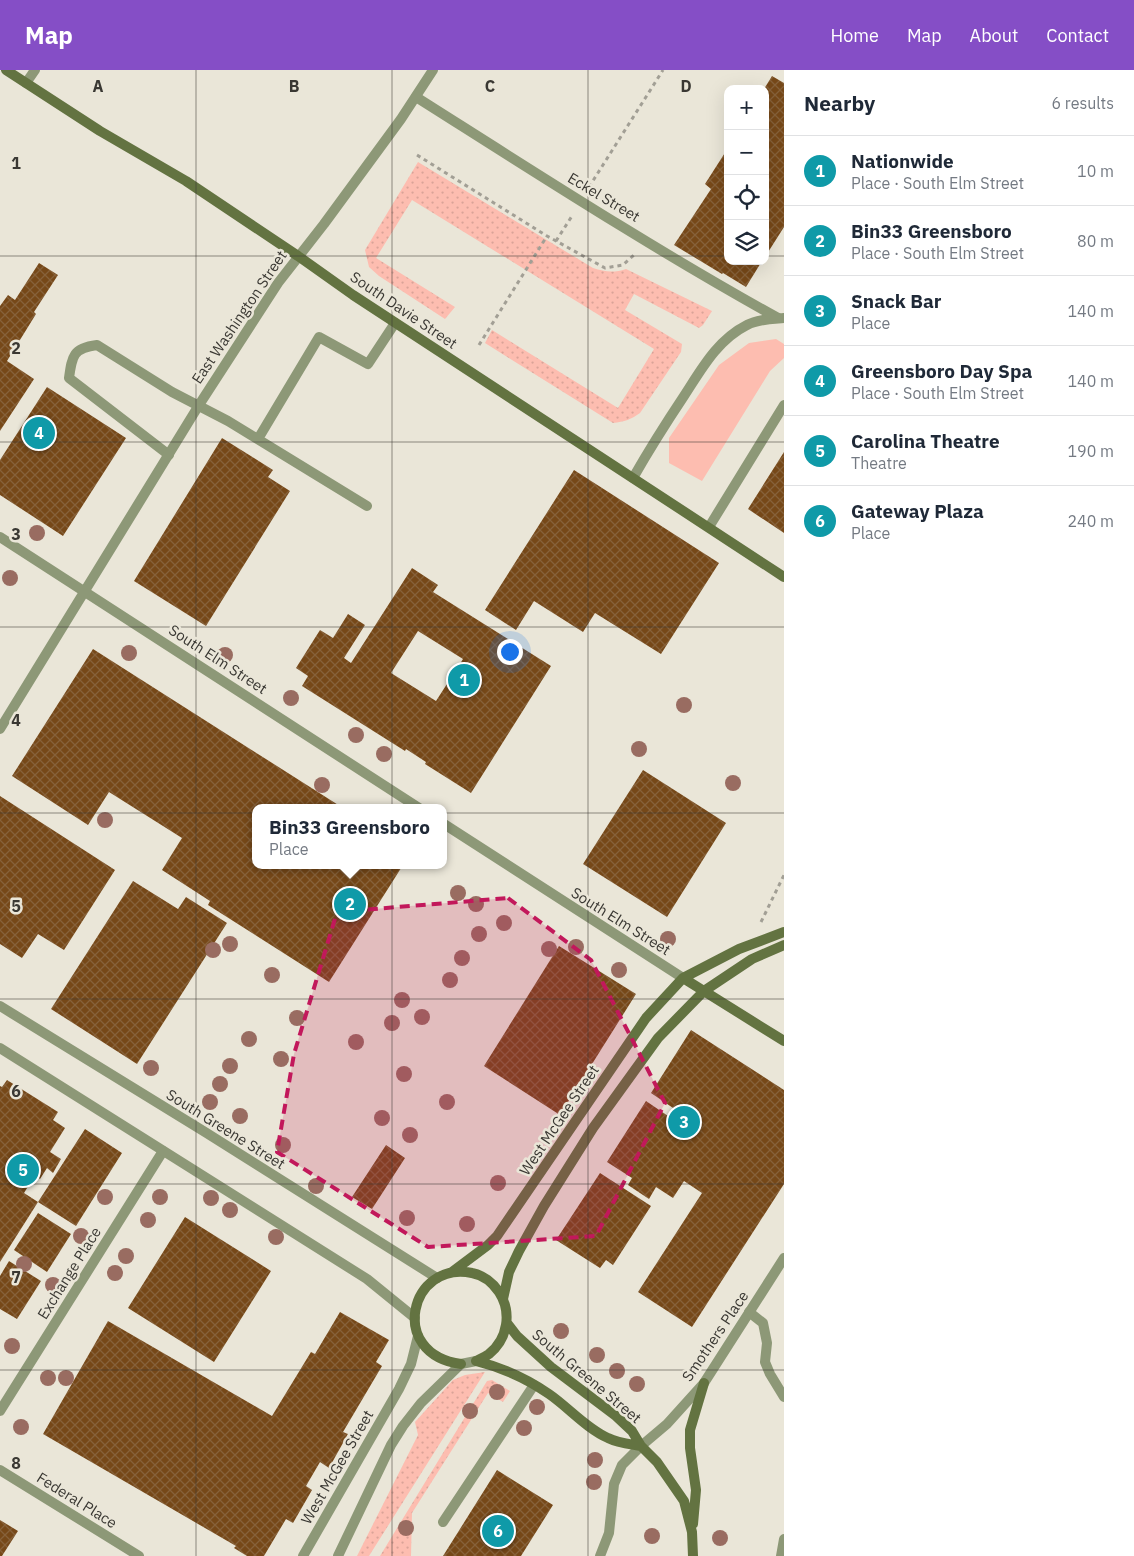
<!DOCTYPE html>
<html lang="en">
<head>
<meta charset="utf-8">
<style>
	body { margin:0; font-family:"IBM Plex Sans",sans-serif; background:#f6f6f7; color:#1f2937 }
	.controls { position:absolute; right:15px; top:15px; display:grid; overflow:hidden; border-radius:10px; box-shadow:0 5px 20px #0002 }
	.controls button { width:45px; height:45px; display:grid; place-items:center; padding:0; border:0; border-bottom:1px solid #e0e1e3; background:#fff; color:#1f2937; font:25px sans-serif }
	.you { position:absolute; left:509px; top:581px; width:18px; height:18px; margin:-12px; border:4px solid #fff; border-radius:50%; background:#1a73e8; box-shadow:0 0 0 8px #1a73e833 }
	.badge { display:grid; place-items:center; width:32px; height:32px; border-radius:50%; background:#854ec6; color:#fff; font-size:16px; font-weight:700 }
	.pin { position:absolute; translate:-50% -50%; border:2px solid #fff; box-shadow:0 1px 5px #0006 }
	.popup { position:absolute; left:252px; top:734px; width:195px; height:65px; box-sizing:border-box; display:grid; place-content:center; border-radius:10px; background:#fff; filter:drop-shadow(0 1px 4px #0005); font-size:16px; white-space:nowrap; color:#747a83 }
	.popup b { font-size:19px; color:#1f2937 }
	.popup::after { content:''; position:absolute; left:50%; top:100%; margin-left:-10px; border:10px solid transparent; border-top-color:#fff }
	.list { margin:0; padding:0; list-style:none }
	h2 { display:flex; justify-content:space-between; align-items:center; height:65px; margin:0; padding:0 20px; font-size:21px }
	h2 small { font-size:16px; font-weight:400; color:#747a83 }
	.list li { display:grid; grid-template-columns:32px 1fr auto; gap:15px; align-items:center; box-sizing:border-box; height:70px; padding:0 20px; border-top:1px solid #e0e1e3 }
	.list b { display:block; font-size:19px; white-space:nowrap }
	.list p { margin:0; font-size:16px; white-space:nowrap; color:#747a83 }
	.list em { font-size:16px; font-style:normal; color:#747a83 }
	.icon { flex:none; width:28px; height:28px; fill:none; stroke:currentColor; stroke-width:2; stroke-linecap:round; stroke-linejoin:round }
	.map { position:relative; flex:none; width:784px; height:1486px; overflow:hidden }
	header { display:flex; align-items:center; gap:30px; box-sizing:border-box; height:70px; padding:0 25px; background:#854ec6; color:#fff }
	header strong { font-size:24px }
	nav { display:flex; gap:28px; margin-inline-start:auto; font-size:18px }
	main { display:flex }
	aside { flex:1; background:#fff }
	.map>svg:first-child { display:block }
	.grass { fill:url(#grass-dots) }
	.green { fill:#fdbdb0 }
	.building { fill:url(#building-cross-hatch); fill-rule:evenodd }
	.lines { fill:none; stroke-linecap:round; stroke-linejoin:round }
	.path { stroke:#a29f95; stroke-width:3; stroke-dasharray:4 4; stroke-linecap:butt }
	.service { stroke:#8d9877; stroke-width:10 }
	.minor { stroke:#8d9877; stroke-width:10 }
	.tertiary { stroke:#8d9877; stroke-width:10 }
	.secondary { stroke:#637341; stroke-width:10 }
	.tree { fill:#996c61 }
	.marked { fill:#c2185b; fill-opacity:0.2; stroke:#c2185b; stroke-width:4; stroke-dasharray:10 6; stroke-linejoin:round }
	.grid { fill:none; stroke:#3a3833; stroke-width:1; stroke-opacity:0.55 }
	.labels { text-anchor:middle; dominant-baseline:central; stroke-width:5; stroke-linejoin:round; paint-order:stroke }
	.street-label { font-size:15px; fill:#3a3833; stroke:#eae6d8 }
	.grid-label { font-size:16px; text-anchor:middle; font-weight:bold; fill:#3a3833; stroke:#eae6d8; stroke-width:5; stroke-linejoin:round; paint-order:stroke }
</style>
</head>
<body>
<header>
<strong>Map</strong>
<nav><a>Home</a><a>Map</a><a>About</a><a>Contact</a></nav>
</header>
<main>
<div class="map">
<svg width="784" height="1486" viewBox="0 0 784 1486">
	<defs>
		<pattern id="grass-dots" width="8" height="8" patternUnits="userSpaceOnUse" patternTransform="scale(1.25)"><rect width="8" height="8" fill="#fdbdb0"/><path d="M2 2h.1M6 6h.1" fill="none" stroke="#daa398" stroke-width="1.8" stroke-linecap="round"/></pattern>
		<pattern id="building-cross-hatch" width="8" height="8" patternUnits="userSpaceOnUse" patternTransform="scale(1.25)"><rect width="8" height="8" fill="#764818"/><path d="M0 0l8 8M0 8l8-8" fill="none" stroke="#86613a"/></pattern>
	</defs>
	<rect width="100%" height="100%" fill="#eae6d8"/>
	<!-- grass -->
	<path class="grass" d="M418,92L593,198C605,202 614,203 626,199L712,241L703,255L699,258L634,224L625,240L682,274L681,282L640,343C632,349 624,352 613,353L485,273L492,260L618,338L654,279L412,130L376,188L455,237L445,249L379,206L369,197L365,180Z
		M485,1302L369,1486H357L418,1365L415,1352L453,1310L465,1305Z
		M492,1310L510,1321L503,1332L488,1323L412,1443L411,1486H380L487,1311Z"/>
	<!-- green -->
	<path class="green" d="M776,269L784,274V288L770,301L702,411L669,393V368L719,295L749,273Z"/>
	<!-- building -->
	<path class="building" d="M772,6L784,13V157L765,187L764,19Z
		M728,78V191H762L746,217L723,203L722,204L674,175L711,119L705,114Z
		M39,193L58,205L34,242L36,244L7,291L34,309L0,361V236L8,225L15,230Z
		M47,317L126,368L63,466L0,425V390Z
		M222,368L273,400L268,407L290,421L206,556L134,511Z
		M784,382V463L748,439Z
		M574,400L719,493L661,584L595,543L583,562L534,531L516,560L485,540Z
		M412,498L438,515L433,522L551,596L471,723L425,694L426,692L406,679L405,681L302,616L308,606L296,598L320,560L333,568L348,544L365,555L344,588L351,593ZM418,561L463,589L436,631L391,603Z
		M93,579L343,738H256V795H403L329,912L208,835L210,831L162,800L182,768L109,722L88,755L12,706Z
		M643,700L726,753L667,847L583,794Z
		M0,726L115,800L64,880L38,864L22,888L0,874Z
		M133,811L178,839L186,827L227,853L137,994L51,939Z
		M559,876L636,924L560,1045L484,996Z
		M691,960L784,1020V1114L692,1257L638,1222L702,1123L684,1111L673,1128L656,1117L649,1129L628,1115L632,1108L607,1092L646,1031L671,1048L676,1040L651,1023Z
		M7,1010L58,1042L53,1050L65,1058L50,1082L61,1089L53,1103L47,1098L40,1109L35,1105L24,1123L38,1132L0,1192V1016L2,1017Z
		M85,1059L122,1083L76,1156L38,1132Z
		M386,1075L405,1088L372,1139L352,1127Z
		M600,1103L651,1136L613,1195L606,1190L600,1198L556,1170Z
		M38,1143L71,1164L47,1202L14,1180Z
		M185,1147L271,1201L214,1292L128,1238Z
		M9,1191L41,1211L17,1249L0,1239V1206Z
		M340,1242L389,1270L376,1292L382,1296L343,1362L348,1364L329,1398L320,1392L306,1416L312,1420L293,1453L286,1449L264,1486H247L234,1478L236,1476L43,1364L108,1251L272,1346L311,1282L315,1284Z
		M497,1400L553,1435L521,1486H443Z
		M0,1450L18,1461L2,1486H0Z"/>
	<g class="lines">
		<!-- path -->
		<path class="path" d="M417,85L547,166L605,198L623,195L635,184
			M589,117L663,0
			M556,171L572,146
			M479,275L547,166
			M761,852L784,805"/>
		<!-- service -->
		<path class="service" d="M258,369L319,267L368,294L395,253
			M169,385L69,308C72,286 73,278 97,275L172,322L228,351L367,436
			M633,408C649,380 666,353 684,326C701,300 717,270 747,255C758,249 772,249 784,248
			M709,457L784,335
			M749,1242L763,1253L767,1273L765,1292L770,1304L784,1327
			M443,1452L534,1315
			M600,1486L609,1463L614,1414L622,1395L641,1376
			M781,1486L784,1469"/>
		<!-- minor -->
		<path class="minor" d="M26,13L35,0
			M416,27C536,103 655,180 778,248
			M0,1341L163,1081
			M641,1376L667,1354L704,1313L784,1188
			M0,1400L139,1486"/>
		<!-- tertiary -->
		<path class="tertiary" d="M0,467L419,738
			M0,659L199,335L278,213L324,154L401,49L433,0
			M444,754L683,908
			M0,936L205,1062L437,1208
			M0,978L367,1209L415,1248
			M303,1486L399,1319L411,1294L418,1266
			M338,1486L391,1375L403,1356L421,1333L461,1294L476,1291"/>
		<!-- secondary -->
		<path class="secondary" d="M6,0L100,61L186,111L298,186L353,225L784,507
			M683,908L784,971
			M452,1202L488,1175L497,1166L646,948L683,908L739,879L784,862
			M503,1229L509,1202L519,1181L544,1136L593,1058L658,968L704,921L752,889L784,875
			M507,1253L517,1266L551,1297L616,1346L632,1361L641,1376L657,1392L684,1431L692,1462L693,1486
			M476,1291C504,1298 526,1308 549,1324C568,1337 587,1359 608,1368C618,1373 630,1374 641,1376
			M461,1294C387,1284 410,1190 472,1203C483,1205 493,1213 499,1222C512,1242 508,1269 489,1284C485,1287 480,1289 476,1291
			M693,1454L696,1420L690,1378V1360L704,1313"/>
	</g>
	<!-- trees -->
	<g class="tree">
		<circle cx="37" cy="463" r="8"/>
		<circle cx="10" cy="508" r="8"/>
		<circle cx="129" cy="583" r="8"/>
		<circle cx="225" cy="585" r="8"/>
		<circle cx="291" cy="628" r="8"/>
		<circle cx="684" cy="635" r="8"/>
		<circle cx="356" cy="665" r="8"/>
		<circle cx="639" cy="679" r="8"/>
		<circle cx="384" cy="684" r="8"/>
		<circle cx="733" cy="713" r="8"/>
		<circle cx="322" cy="715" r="8"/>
		<circle cx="105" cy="750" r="8"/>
		<circle cx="458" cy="823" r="8"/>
		<circle cx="476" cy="834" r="8"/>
		<circle cx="504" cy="853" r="8"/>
		<circle cx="479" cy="864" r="8"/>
		<circle cx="668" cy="869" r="8"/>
		<circle cx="230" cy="874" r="8"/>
		<circle cx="576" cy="877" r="8"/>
		<circle cx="549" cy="879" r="8"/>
		<circle cx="213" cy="880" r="8"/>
		<circle cx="462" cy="888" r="8"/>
		<circle cx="619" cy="900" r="8"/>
		<circle cx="272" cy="905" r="8"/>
		<circle cx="450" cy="910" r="8"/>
		<circle cx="402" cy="930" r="8"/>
		<circle cx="422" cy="947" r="8"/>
		<circle cx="297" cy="948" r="8"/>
		<circle cx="392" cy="953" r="8"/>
		<circle cx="249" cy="969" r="8"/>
		<circle cx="356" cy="972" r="8"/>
		<circle cx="281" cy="989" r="8"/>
		<circle cx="230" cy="996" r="8"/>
		<circle cx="151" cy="998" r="8"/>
		<circle cx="404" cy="1004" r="8"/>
		<circle cx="220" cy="1014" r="8"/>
		<circle cx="210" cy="1032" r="8"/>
		<circle cx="447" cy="1032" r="8"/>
		<circle cx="240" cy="1046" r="8"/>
		<circle cx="382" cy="1048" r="8"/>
		<circle cx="410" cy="1065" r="8"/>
		<circle cx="283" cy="1075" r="8"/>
		<circle cx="498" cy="1113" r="8"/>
		<circle cx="316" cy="1116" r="8"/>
		<circle cx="105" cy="1127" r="8"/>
		<circle cx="160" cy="1127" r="8"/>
		<circle cx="211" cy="1128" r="8"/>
		<circle cx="230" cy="1140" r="8"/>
		<circle cx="407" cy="1148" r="8"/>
		<circle cx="148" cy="1150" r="8"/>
		<circle cx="467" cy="1154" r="8"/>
		<circle cx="81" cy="1166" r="8"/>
		<circle cx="276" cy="1167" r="8"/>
		<circle cx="126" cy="1186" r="8"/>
		<circle cx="24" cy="1194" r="8"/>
		<circle cx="115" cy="1203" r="8"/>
		<circle cx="53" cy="1215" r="8"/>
		<circle cx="561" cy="1261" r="8"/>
		<circle cx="12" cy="1276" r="8"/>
		<circle cx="597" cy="1285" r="8"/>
		<circle cx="617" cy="1301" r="8"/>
		<circle cx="48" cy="1308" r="8"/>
		<circle cx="66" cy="1308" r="8"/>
		<circle cx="637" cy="1314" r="8"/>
		<circle cx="497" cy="1322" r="8"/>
		<circle cx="537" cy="1337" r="8"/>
		<circle cx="470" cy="1341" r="8"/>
		<circle cx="21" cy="1357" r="8"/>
		<circle cx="524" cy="1358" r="8"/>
		<circle cx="595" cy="1390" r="8"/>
		<circle cx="594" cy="1412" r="8"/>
		<circle cx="406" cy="1458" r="8"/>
		<circle cx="652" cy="1466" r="8"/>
		<circle cx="720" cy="1468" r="8"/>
	</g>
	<!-- marked area -->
	<path class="marked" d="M508,828L591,890L665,1033L596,1166L428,1177L277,1082L294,984L337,842Z"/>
	<!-- grid -->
	<path class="grid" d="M196,0V1486M392,0V1486M588,0V1486M0,186H728M765,186H784M0,372H784M0,557H784M0,743H784M0,929H784M0,1114H784M0,1300H784"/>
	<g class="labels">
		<!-- street labels -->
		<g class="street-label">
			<text transform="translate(604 127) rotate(31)">Eckel Street</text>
			<text transform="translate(404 240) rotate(34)">South Davie Street</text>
			<text transform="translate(239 247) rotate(-56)">East Washington Street</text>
			<text transform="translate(218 589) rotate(33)">South Elm Street</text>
			<text transform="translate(621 851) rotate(32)">South Elm Street</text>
			<text transform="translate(559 1050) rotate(-56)">West McGee Street</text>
			<text transform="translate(226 1059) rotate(32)">South Greene Street</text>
			<text transform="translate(69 1203) rotate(-58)">Exchange Place</text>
			<text transform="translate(715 1266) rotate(-56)">Smothers Place</text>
			<text transform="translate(587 1306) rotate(40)">South Greene Street</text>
			<text transform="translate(337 1397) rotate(-60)">West McGee Street</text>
			<text transform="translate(77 1430) rotate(32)">Federal Place</text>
		</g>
	</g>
	<g class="grid-label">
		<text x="98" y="22">A</text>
		<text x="294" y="22">B</text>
		<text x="490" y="22">C</text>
		<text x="686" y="22">D</text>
		<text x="16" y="99">1</text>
		<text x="16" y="284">2</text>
		<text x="16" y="470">3</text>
		<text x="16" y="656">4</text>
		<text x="16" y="842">5</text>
		<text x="16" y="1027">6</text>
		<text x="16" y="1213">7</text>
		<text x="16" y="1399">8</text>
	</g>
</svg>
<div class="controls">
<button>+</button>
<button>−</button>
<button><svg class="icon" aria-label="locate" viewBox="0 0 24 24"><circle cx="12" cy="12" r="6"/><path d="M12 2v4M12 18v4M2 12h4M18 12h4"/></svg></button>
<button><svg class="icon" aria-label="layers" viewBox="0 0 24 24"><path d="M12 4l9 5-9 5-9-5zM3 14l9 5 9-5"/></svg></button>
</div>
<div class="you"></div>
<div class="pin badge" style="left:464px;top:610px;background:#0f9aa8">1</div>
<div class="pin badge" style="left:350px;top:834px;background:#0f9aa8">2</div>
<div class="popup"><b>Bin33 Greensboro</b>Place</div>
<div class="pin badge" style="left:684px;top:1052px;background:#0f9aa8">3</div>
<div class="pin badge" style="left:39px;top:363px;background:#0f9aa8">4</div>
<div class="pin badge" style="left:23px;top:1100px;background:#0f9aa8">5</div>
<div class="pin badge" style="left:498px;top:1461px;background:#0f9aa8">6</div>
</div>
<aside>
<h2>Nearby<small>6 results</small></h2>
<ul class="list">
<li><span class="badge" style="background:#0f9aa8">1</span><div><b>Nationwide</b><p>Place · South Elm Street</p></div><em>10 m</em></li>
<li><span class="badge" style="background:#0f9aa8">2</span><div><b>Bin33 Greensboro</b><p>Place · South Elm Street</p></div><em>80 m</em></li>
<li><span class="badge" style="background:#0f9aa8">3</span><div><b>Snack Bar</b><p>Place</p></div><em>140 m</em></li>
<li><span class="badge" style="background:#0f9aa8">4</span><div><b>Greensboro Day Spa</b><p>Place · South Elm Street</p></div><em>140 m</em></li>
<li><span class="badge" style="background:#0f9aa8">5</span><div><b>Carolina Theatre</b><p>Theatre</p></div><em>190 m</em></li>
<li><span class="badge" style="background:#0f9aa8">6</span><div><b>Gateway Plaza</b><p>Place</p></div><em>240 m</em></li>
</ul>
</aside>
</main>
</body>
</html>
